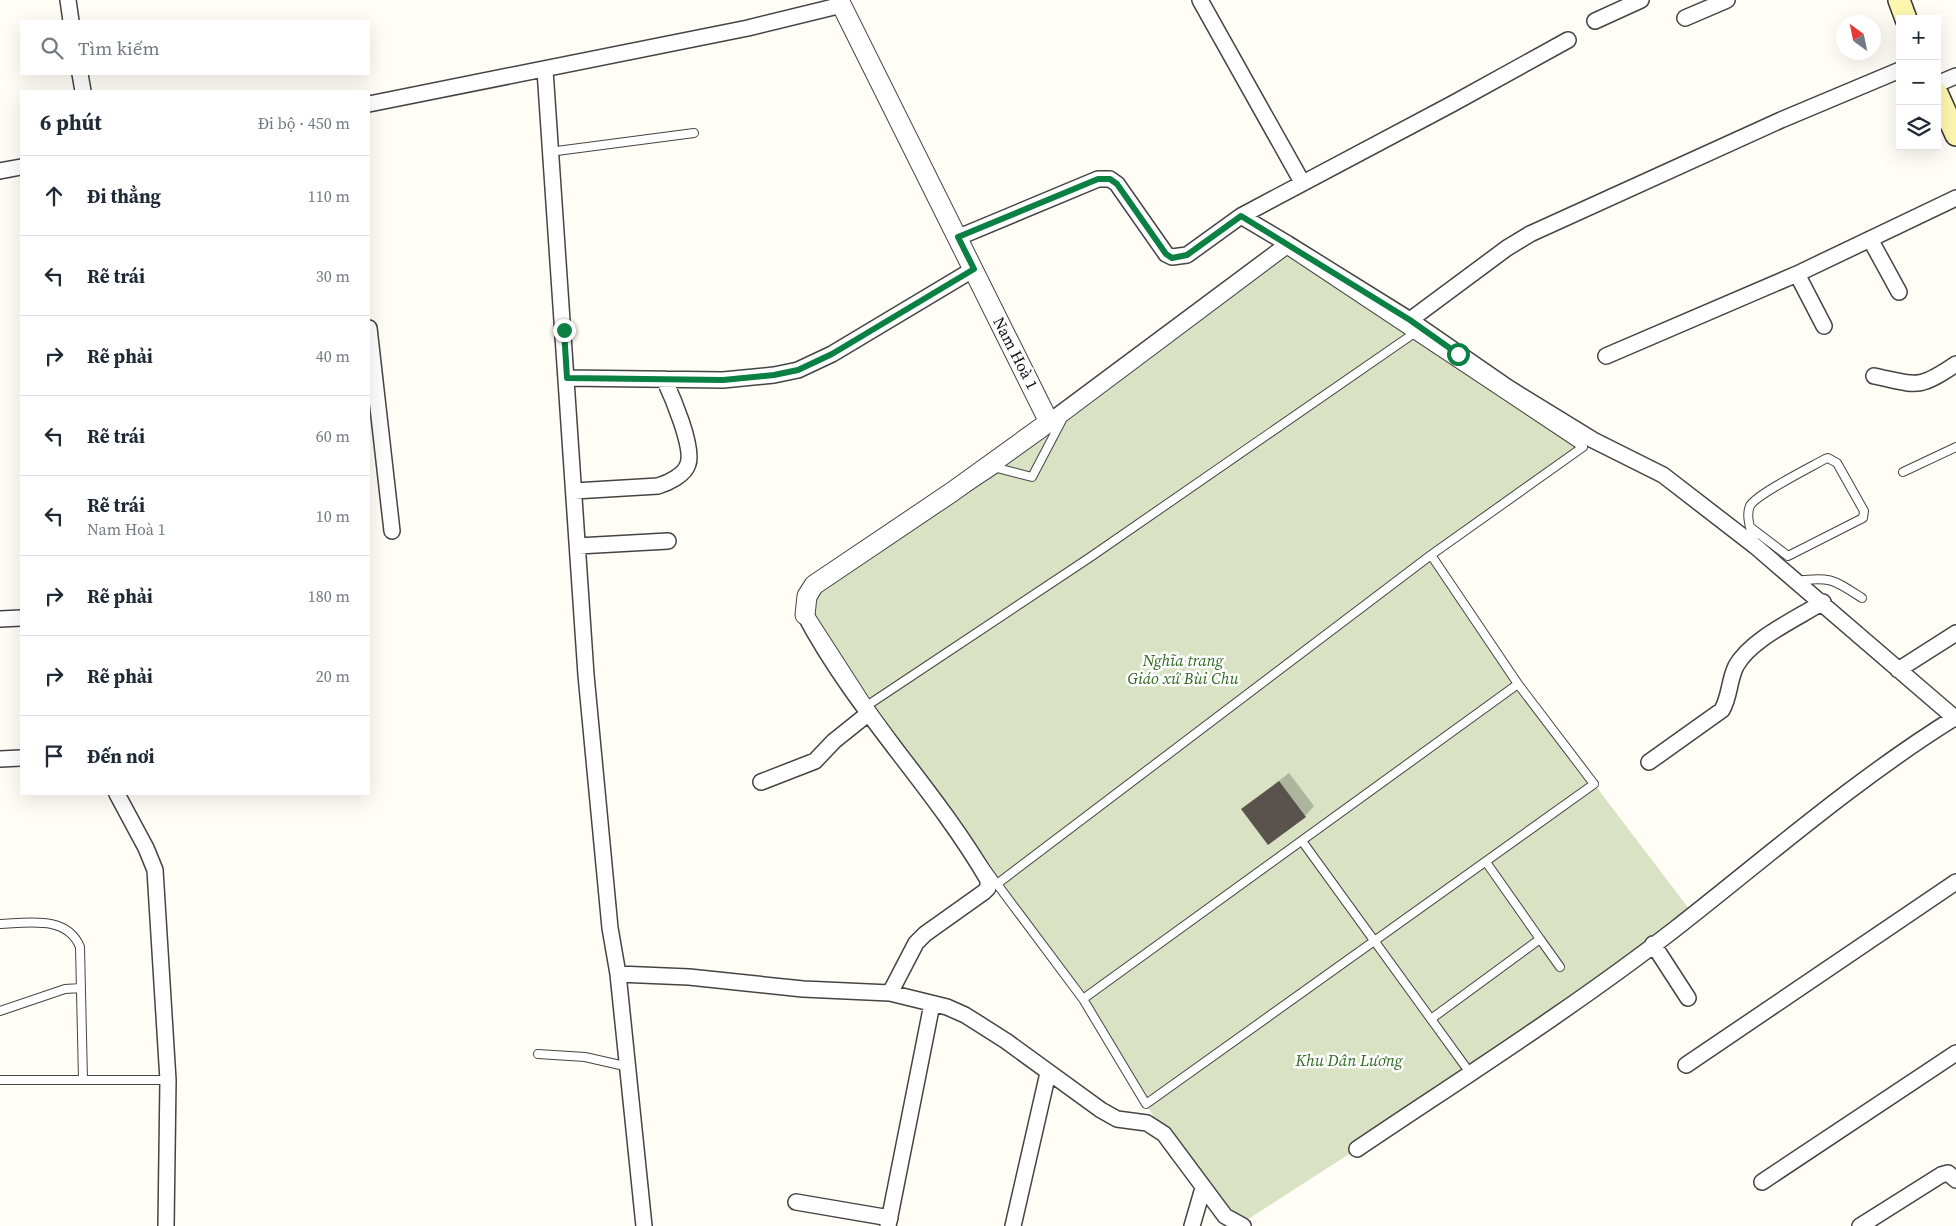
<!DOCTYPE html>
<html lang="vi">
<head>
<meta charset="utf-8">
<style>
	body { margin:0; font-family:"Source Serif 4",serif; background:#f2f2f3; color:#1f2937 }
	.controls { position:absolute; right:15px; top:15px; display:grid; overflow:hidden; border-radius:0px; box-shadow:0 5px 20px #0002 }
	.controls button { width:45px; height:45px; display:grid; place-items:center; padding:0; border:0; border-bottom:1px solid #e0e1e3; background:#fff; color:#1f2937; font:25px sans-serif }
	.compass { position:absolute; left:1836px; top:15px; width:45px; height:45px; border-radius:50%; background:#fff; box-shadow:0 5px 20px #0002; rotate:327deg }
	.stop { position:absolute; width:15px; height:15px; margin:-11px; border:4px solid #0b8043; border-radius:50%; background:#fff }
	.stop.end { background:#0b8043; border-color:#fff; box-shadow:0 1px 5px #0008 }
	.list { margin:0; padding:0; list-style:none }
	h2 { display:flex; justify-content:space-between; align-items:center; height:65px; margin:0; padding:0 20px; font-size:21px }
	h2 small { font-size:16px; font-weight:400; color:#747a83 }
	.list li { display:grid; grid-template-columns:32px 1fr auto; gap:15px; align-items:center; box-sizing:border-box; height:80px; padding:0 20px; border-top:1px solid #e0e1e3 }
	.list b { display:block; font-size:19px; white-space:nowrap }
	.list p { margin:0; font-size:16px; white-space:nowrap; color:#747a83 }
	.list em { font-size:16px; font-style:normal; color:#747a83 }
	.icon { flex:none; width:28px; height:28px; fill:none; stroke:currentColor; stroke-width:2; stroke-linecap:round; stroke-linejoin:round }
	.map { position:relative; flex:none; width:1956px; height:1226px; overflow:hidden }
	.search { position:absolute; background:#fff; box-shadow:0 5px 20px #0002; left:20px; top:20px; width:350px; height:55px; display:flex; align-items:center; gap:12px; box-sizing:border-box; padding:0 18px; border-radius:0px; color:#747a83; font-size:19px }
	.panel { position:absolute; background:#fff; box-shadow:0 5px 20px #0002; left:20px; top:90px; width:350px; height:705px; border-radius:0px }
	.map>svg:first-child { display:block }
	.cemetery { fill:#d9e3c4 }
	.shadow { fill:#0003 }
	.building { fill:#5a524d }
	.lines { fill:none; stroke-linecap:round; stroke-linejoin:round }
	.service-casing { stroke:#444; stroke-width:10 }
	.minor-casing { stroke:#444; stroke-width:18 }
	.tertiary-casing { stroke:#444; stroke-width:21 }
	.secondary-casing { stroke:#333; stroke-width:24 }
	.service { stroke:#fff; stroke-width:8 }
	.minor { stroke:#fff; stroke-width:15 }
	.tertiary { stroke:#fff; stroke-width:19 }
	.secondary { stroke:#fff6b0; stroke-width:21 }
	.route { stroke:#0b8043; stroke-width:6 }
	.labels { text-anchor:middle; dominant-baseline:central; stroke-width:5; stroke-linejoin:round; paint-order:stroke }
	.street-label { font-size:16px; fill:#111; stroke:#fff }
	.park-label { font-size:16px; font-style:italic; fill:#2f6b1f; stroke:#fff }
</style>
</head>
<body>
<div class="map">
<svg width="1956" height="1226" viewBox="0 0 1956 1226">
	<rect width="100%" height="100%" fill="#fffdf5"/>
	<!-- cemetery -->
	<path class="cemetery" d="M1288,244L1593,440L1437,556L1518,684L1693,914L1357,1149L1239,1225L1164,1134L1080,994L805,615L814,585Z"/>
	<!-- shadow -->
	<path class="shadow" d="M1289,773L1314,806L1305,816L1243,809Z"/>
	<!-- building -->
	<path class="building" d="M1279,781L1306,817L1268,845L1241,809Z"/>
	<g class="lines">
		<defs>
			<path id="service" d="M549,152L694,133
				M1287,250L1583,447L1431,555L997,884L868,705L810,615V604L817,587L997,468L1032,477L1063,418Z
				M1903,472L1956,447
				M1750,527L1788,556L1863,518L1864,511L1837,463L1828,458L1825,459C1811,467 1755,495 1750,506C1745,517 1752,533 1755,544
				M1796,581C1831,576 1834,580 1862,598
				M868,705L1089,558L1413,334
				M1302,841L1465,1066
				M997,884L1083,999L1518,684L1431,555
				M0,924C28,923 67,915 80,947L83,1080
				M1540,939L1560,967
				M1083,999L1146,1104L1594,784L1518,684
				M0,1011L65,989L81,988
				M1431,1019L1540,939L1486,862
				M538,1054L585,1057L629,1067
				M0,1080H168"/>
			<path id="minor" d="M68,0L71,21
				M1200,0L1302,182
				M1685,18L1727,0
				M1595,21L1641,0
				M545,70L586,675L610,928L618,974L689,977L803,989L890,993L947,1007L965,1015L1006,1041L1101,1110L1117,1119L1147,1123L1164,1134L1225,1216L1243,1226
				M80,74L83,91
				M1937,84L1956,76
				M369,104L748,28L842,5
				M0,171L21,167
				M1241,216L1452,104L1568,40
				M959,237L1098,179H1110L1117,184L1166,254L1172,257L1187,255L1241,216L1288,244
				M1870,239L1899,292
				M1797,274L1824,326
				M1410,320L1507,248L1530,234L1781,120L1900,70
				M369,328L392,531
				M1606,356L1797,274L1956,198
				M1874,376C1917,385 1918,390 1956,364
				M567,378L723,380L774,375L798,370L832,354L974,269
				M1049,422L1288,244L1410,320L1507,387L1593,440L1663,475L1755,546L1956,719
				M574,491L658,486C668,483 685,475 688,464C694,447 672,396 664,379
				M578,546L668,541
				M805,615C855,710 934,787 988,880V888L984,892L925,934L916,943L890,993
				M0,619L21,618
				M1898,670L1956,633
				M0,759L21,758
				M1649,762L1722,710C1730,696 1729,680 1736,666C1751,639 1796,619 1823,602
				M761,782L815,761L834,741L869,713
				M117,794L146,848L155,870L168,1080L166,1226
				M1653,944L1688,998
				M618,974L644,1226
				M1686,1065L1956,882
				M1357,1149C1464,1077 1573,1008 1675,929C1767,857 1856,779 1956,717
				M1762,1182L1956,1053
				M796,1202L890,1218
				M888,1226L932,1004
				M1013,1226L1048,1073
				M1192,1226L1203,1188
				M1860,1226L1941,1175L1948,1173L1956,1180"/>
			<path id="tertiary" d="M805,615L807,596L814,585L952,492L1049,422L839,0"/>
			<path id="secondary" d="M1899,0L1906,19
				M1937,93L1956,135"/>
		</defs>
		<!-- service casing -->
		<use href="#service" class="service-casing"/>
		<!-- minor casing -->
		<use href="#minor" class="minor-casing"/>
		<!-- tertiary casing -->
		<use href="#tertiary" class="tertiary-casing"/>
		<!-- secondary casing -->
		<use href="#secondary" class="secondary-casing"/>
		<!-- service -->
		<use href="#service" class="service"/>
		<!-- minor -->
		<use href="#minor" class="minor"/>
		<!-- tertiary -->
		<use href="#tertiary" class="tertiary"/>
		<!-- secondary -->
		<use href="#secondary" class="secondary"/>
	</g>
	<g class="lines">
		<!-- route -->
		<path class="route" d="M564,330L567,378L723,380L774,375L798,370L832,354L974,269L958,237L1098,179H1110L1117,184L1166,254L1172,258L1187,255L1241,216L1410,320L1458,354"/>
	</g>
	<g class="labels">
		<!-- street labels -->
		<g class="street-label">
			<text transform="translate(1016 353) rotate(63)">Nam Hoà 1</text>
		</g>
		<!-- park labels -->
		<g class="park-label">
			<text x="1183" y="660">Nghĩa trang<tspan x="1183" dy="18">Giáo xứ Bùi Chu</tspan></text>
			<text x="1349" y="1060">Khu Dân Lương</text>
		</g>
	</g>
</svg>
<div class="controls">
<button>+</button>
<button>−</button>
<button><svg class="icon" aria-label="layers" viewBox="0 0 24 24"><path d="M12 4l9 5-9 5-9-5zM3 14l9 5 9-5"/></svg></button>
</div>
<svg class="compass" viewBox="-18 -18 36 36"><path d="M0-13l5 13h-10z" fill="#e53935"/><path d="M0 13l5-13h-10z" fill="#747a83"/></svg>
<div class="stop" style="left:1458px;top:354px"></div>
<div class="stop end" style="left:564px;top:330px"></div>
<div class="search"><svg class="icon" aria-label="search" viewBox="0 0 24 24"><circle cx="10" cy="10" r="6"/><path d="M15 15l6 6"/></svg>Tìm kiếm</div>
<section class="panel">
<h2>6 phút<small>Đi bộ · 450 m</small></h2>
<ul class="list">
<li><svg class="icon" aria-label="ahead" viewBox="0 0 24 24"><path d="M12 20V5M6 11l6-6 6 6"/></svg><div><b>Đi thẳng</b></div><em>110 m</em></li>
<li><svg class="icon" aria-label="left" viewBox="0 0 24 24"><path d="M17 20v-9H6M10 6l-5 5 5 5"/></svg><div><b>Rẽ trái</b></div><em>30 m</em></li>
<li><svg class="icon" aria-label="right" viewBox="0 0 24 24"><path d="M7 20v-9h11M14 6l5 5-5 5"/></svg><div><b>Rẽ phải</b></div><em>40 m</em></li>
<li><svg class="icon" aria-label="left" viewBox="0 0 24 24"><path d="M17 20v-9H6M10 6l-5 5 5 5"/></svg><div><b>Rẽ trái</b></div><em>60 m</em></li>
<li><svg class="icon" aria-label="left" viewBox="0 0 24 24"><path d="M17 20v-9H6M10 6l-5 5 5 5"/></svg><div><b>Rẽ trái</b><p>Nam Hoà 1</p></div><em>10 m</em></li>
<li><svg class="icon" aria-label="right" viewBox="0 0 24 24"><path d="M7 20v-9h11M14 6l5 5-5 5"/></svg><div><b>Rẽ phải</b></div><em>180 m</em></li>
<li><svg class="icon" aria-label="right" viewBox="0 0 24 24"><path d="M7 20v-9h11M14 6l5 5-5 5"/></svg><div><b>Rẽ phải</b></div><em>20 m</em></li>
<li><svg class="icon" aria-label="arrive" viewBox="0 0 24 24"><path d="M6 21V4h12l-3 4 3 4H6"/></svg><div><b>Đến nơi</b></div></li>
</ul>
</section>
</div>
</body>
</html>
